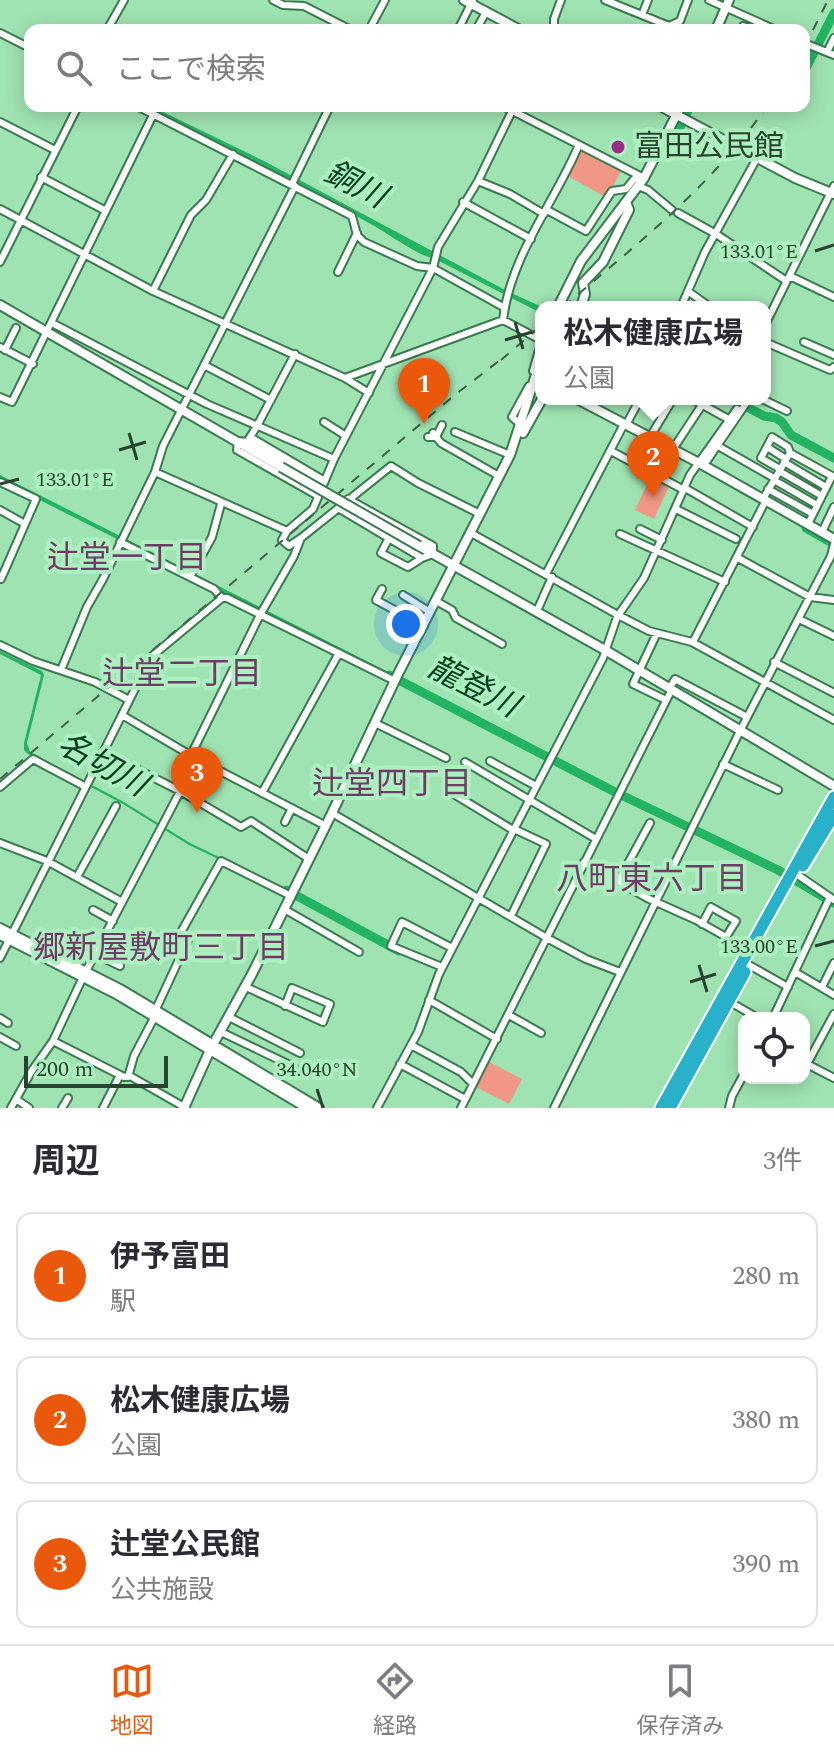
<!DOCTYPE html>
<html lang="ja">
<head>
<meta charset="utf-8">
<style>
	body { margin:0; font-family:Spectral,"Noto Sans JP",serif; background:#f7f7f7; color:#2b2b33 }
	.controls { position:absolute; right:24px; bottom:24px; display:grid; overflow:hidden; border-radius:16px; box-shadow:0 4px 20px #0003 }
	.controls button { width:72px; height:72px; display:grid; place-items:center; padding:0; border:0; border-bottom:2px solid #e1e1e2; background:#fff; color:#2b2b33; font:40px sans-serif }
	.scale { position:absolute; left:24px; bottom:20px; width:144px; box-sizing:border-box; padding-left:8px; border:4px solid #28432f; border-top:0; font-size:22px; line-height:28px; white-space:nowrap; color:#28432f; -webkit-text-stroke:6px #adf0bf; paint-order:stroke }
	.you { position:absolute; left:406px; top:624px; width:28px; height:28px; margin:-20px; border:6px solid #fff; border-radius:50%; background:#1a73e8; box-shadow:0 0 0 12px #1a73e833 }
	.badge { display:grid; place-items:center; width:52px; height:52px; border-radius:50%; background:#ea580c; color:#fff; font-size:26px; font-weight:700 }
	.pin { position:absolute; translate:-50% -66px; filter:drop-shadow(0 2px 4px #0008) }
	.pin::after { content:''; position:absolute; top:42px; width:28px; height:24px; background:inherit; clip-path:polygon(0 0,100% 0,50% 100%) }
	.popup { position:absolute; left:535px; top:301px; width:236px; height:104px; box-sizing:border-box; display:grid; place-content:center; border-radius:16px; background:#fff; filter:drop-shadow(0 2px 6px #0005); font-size:26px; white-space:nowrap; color:#7c7c81 }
	.popup b { font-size:30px; color:#2b2b33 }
	.popup::after { content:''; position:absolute; left:50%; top:100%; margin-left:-16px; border:16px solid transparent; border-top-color:#fff }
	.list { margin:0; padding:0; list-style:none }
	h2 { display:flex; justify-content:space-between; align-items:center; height:104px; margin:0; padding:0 32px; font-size:34px }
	h2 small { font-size:26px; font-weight:400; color:#7c7c81 }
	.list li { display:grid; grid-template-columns:52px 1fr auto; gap:24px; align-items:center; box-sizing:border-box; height:128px; margin:0 16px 16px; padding:0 16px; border:2px solid #e1e1e2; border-radius:16px }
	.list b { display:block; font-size:30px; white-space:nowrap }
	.list p { margin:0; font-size:26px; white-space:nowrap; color:#7c7c81 }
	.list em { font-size:26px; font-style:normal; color:#7c7c81 }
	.icon { flex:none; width:44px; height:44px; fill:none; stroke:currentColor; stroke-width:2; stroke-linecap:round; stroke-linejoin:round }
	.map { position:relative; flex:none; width:834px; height:1108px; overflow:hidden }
	.search { position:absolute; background:#fff; box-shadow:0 4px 20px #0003; left:24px; right:24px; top:24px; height:88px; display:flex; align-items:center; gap:20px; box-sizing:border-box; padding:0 28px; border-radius:16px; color:#7c7c81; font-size:30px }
	.sheet { height:536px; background:#fff }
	nav { display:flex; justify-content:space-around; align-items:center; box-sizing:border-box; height:112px; border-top:2px solid #e1e1e2; background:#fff; font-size:22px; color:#7c7c81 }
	nav a { display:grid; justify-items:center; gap:4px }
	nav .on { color:#ea580c }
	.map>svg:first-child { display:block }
	.green { fill:#f09785 }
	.water { fill:#22b462 }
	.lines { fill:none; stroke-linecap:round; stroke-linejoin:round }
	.stream { stroke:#22b462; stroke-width:2 }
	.river { stroke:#22b462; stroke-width:9 }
	.street-casing { stroke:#3a7a4f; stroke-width:10 }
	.secondary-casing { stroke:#3a7a4f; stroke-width:12 }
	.highway-casing { stroke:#fff; stroke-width:15 }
	.street { stroke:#fff; stroke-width:6 }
	.secondary { stroke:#fff; stroke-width:8 }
	.highway { stroke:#28b1c9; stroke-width:11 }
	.rail { stroke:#3f6248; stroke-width:2; stroke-dasharray:10 10; stroke-linecap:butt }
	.secondary-bridge-casing { stroke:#3a7a4f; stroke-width:12; stroke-linecap:butt }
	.secondary-bridge { stroke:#fff; stroke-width:8 }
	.ticks { fill:none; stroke:#28432f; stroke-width:3 }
	.poi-dot { fill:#982c8d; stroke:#adf0bf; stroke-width:3 }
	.labels { text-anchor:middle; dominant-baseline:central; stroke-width:8; stroke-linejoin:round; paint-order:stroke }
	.poi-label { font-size:30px; fill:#28432f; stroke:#adf0bf; text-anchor:start }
	.water-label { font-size:32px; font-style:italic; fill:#043c1d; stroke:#adf0bf }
	.neighbourhood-label { font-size:32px; fill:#703a69; stroke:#adf0bf }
	.ticks-label { font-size:20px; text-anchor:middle; fill:#28432f; stroke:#adf0bf; stroke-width:8; stroke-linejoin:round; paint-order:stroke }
</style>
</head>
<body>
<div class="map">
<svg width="834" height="1108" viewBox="0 0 834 1108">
	<rect width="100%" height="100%" fill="#a0e3b2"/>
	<!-- green -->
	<path class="green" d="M580,149L621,171L607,198L568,176Z
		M652,474L670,484L654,519L635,510Z
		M487,1061L522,1079L509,1104L474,1086Z"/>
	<!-- water -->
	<path class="water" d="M141,106L157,109L264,161L505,290L542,307L541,313L433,258C420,257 384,231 369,223C294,182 218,142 141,106Z
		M0,475L394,675L392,679L224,595L220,591L0,480Z
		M0,651L42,671L44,675L27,743L30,752L124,802L190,843L286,889L285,891L189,845L123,804L28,754L24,750V743L41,675L0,654Z"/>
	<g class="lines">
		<!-- stream -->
		<path class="stream" d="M795,283L810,290
			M812,291L820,295
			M822,295L834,301"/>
		<!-- river -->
		<path class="river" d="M804,72L834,13
			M676,136L690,106
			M732,399L764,416L776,418L782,422L791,435L834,458
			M806,528L834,544
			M389,675L615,792L778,870L834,903
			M286,890L399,951"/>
		<defs>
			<path id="street" d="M273,0L283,5L304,6L351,30
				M605,0L669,26L680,21L688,0
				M709,0L776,30
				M642,15L648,0
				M743,26L752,30
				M107,30L124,0
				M369,30L385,0
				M458,30L473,0
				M476,30L486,12
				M554,30V19L561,0
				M0,33L30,48
				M804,43L834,55
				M827,52L834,38
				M137,106L352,216L357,235L364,242L417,266L433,268L505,308
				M503,106L644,178
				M0,122L55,150
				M41,177L106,211
				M478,181L510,194L544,214
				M292,184L330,106
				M638,186L648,190L672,210
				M463,202L531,239
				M0,209L153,291L345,378L503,320L541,340
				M547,210L586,231L612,191L626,189L634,179H641
				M678,213L716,234L785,280L792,277L834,297
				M0,262L78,106
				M338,272L357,233
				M153,291L191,215L206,200L233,154
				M689,292L710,307
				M681,307L705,252L757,158
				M503,320C510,257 554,203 578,147
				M52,323L207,404L334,459
				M765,325L834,186
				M765,342L830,370L834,367
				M804,342L834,355
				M0,347L33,364
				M5,350L16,328
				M204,365L271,400
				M533,371L541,343
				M345,378L369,393
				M0,397L12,402L153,115
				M692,399L730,420
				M762,399L787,411
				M639,402L663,416
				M324,422L346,436
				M521,425L512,417L529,386
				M626,425L640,399
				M455,432L510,455
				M433,433L441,443L499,476
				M250,437L325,481
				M428,437H436L442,425
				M650,437L673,399
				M247,442L257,426L295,354
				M718,446L774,478
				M767,447L786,459
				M673,449L702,405
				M611,451L684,490
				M784,462L826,487
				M704,465L749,399
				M780,469L761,458L772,437L788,447L790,453
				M779,471L822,496
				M155,472L287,531
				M774,480L817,505
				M0,482L36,499L1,579
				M685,488L753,527
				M768,489L813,514
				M318,496L237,450L238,441L247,442L323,485
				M763,499L790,453L832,476L808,524
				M338,508L422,558L433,554V546L348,499
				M676,509L736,539
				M0,510L25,524
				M480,514L418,483L391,466L301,538L289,546L282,540L287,531L313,509L334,459L433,268L438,247L478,181L512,111
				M640,529L662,540
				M822,532L834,507
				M471,533L618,615L649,631L692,642L834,720
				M620,534L725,582
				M389,538L381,553L408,567L422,558
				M120,542L214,589L222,598H227L395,681
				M738,558L810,597L834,600
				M546,574L624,424
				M190,577L212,537L221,504
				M382,589L376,600L424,626
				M403,595L430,612
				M436,601L452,610L456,618L502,644
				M537,611L552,577
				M799,619L834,636
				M657,633L633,684L666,700
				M693,642L766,500
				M0,645L33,661L95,682L129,700
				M774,662L834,693
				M61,670L87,607L103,579L155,472L163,446L295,186
				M669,689L675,679L747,717
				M122,715L197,759L326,826
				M375,723L446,758
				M103,752L180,791L241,827L251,821L309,859
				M191,755L260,615L294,556L301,538
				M490,761L536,786
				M465,762L596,839
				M723,764L778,790
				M0,787L33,759L84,786
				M262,793L339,653
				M452,793L513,830
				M332,813L547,938L586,959L620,972
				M285,822L292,808
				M0,843L47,861L122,902
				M584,862L647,898L696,920L726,937L736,921L711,907L702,924
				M792,871L834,900
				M77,877L116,806
				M619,880L650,823
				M284,909L359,952
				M93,910L113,921
				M511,916L546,844L514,829
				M95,954L120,966
				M0,958L151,657L222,598
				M749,965L788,987
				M442,967L391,946L402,922L452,948
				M795,972L834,995
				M246,987L323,1022L330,1004L292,988L285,1006
				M822,987L834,963
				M429,1000L497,1039
				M730,1002L758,1018
				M156,1009L189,938L180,934L221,861L291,896
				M509,1015L541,1033
				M229,1017L300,1053
				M0,1018L8,1023
				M773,1018L830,897
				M221,1032L294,1067
				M0,1037L16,1046
				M53,1041L124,1077L130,1076L186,1108
				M411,1045L461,1072L473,1084
				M805,1063L834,1078
				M400,1064L465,1099
				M807,1064L834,1014
				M128,1077L134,1056L155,1016
				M16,1099L29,1108
				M11,1108L31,1072L53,1041L83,977L197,759
				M62,1108L68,1098
				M103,1108L120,1075
				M377,1108L418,1032L439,974L603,658L617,617L644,578L690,475L737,409
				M461,1108L671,691
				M554,1108L740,731L831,556L834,544
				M729,1108L732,1096L744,1074"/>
			<path id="secondary" d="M464,0L520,30
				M716,30L729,0
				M660,106L795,178L834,194
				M0,305L281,467
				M558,307L581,261L644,178L681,106
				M581,307L585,294L583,283L603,262L629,210L626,202
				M577,399L701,464L834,539
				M523,433L542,399
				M419,546L605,650L834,786
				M0,928L120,989L319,1108
				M0,935L118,995L307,1108
				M184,1108L210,1050L252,974L332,813L398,674L510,455L541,359"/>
			<path id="highway" d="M803,866L834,815
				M661,1108L834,797
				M670,1108L745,972"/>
		</defs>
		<!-- street casing -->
		<use href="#street" class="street-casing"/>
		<!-- secondary casing -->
		<use href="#secondary" class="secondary-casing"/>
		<!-- highway casing -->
		<use href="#highway" class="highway-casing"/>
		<!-- street -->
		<use href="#street" class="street"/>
		<!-- secondary -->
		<use href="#secondary" class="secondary"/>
		<!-- highway -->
		<use href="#highway" class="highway"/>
		<!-- rail -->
		<path class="rail" d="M804,48L828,0
			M563,307C636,245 712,186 767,106
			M501,360L541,326
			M0,779L456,394L508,354"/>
		<defs>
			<path id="secondary-bridge" d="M281,467L419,546"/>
		</defs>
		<!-- secondary-bridge casing -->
		<use href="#secondary-bridge" class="secondary-bridge-casing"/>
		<!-- secondary-bridge -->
		<use href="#secondary-bridge" class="secondary-bridge"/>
	</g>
	<!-- ticks -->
	<path class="ticks" d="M815,251L834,245M515,322L523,349M505,340L532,332M129,433L137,460M119,450L146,442M0,484L19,479M815,946L834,941M699,965L707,992M690,982L716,974M317,1089L323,1108"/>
	<!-- markers -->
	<circle class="poi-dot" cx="618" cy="147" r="8"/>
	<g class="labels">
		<!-- poi labels -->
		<g class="poi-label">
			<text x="634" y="147">富田公民館</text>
		</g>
		<!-- water labels -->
		<g class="water-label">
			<text transform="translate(355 185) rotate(27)">銅川</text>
			<text transform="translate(473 687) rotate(27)">龍登川</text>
			<text transform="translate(102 765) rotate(29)">名切川</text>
		</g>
		<!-- neighbourhood labels -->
		<g class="neighbourhood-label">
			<text x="127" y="558">辻堂一丁目</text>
			<text x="182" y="674">辻堂二丁目</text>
			<text x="392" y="784">辻堂四丁目</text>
			<text x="652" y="879">八町東六丁目</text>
			<text x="161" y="948">郷新屋敷町三丁目</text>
		</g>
	</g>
	<g class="ticks-label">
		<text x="759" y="258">133.01°E</text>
		<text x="75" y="486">133.01°E</text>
		<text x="759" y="953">133.00°E</text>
		<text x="317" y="1076">34.040°N</text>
	</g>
</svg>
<div class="controls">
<button><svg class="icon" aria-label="locate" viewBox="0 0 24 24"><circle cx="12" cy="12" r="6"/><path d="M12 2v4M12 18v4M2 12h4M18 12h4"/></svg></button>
</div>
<div class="scale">200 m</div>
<div class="you"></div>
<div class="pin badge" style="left:424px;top:424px">1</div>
<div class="pin badge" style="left:653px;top:497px">2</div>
<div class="popup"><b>松木健康広場</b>公園</div>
<div class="pin badge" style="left:197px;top:813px">3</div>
<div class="search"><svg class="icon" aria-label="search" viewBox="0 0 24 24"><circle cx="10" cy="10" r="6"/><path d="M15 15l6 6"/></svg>ここで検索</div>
</div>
<section class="sheet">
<h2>周辺<small>3件</small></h2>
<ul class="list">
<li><span class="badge">1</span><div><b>伊予富田</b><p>駅</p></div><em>280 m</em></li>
<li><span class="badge">2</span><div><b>松木健康広場</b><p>公園</p></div><em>380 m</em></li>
<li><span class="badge">3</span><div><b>辻堂公民館</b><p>公共施設</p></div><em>390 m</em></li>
</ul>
</section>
<nav>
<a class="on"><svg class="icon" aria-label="map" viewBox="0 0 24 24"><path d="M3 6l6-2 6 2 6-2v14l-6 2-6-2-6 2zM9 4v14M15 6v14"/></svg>地図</a>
<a><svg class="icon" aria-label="directions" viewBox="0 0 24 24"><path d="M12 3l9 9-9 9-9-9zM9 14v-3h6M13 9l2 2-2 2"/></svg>経路</a>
<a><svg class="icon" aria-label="saved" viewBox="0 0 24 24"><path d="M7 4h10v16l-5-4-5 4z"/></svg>保存済み</a>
</nav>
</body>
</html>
